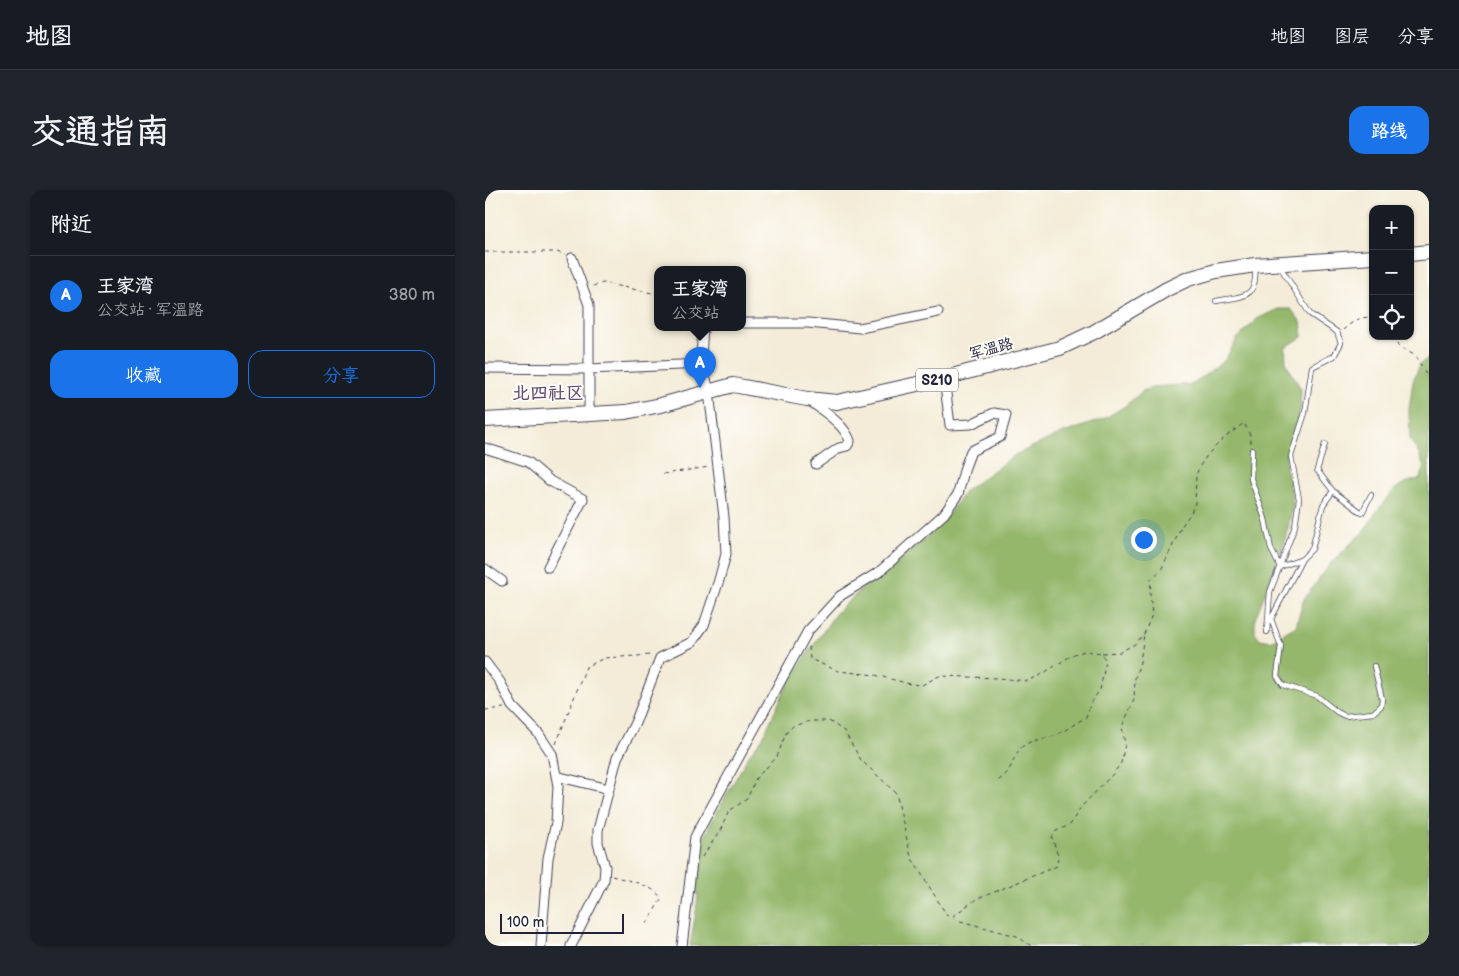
<!DOCTYPE html>
<html lang="zh">
<head>
<meta charset="utf-8">
<style>
	body { margin:0; font-family:"Balsamiq Sans","LXGW WenKai TC",sans-serif; background:#20242c; color:#f1f3f6 }
	.controls { position:absolute; right:15px; top:15px; display:grid; overflow:hidden; border-radius:10px; box-shadow:0 1px 4px #0004 }
	.controls button { width:45px; height:45px; display:grid; place-items:center; padding:0; border:0; border-bottom:1px solid #363941; background:#171b24; color:#f1f3f6; font:25px sans-serif }
	.scale { position:absolute; left:15px; bottom:12px; width:124px; box-sizing:border-box; padding-left:5px; border:2px solid #22223b; border-top:0; font-size:14px; line-height:18px; white-space:nowrap; color:#22223b; -webkit-text-stroke:4px #fdfcf7; paint-order:stroke }
	.you { position:absolute; left:658px; top:349px; width:18px; height:18px; margin:-12px; border:4px solid #fff; border-radius:50%; background:#1a73e8; box-shadow:0 0 0 8px #1a73e833 }
	.badge { display:grid; place-items:center; width:32px; height:32px; border-radius:50%; background:#1a73e8; color:#fff; font-size:16px; font-weight:700 }
	.pin { position:absolute; translate:-50% -41px; filter:drop-shadow(0 1px 2px #0008) }
	.pin::after { content:''; position:absolute; top:26px; width:18px; height:15px; background:inherit; clip-path:polygon(0 0,100% 0,50% 100%) }
	.popup { position:absolute; left:169px; top:76px; width:92px; height:65px; box-sizing:border-box; display:grid; place-content:center; border-radius:10px; background:#171b24; filter:drop-shadow(0 1px 4px #0005); font-size:16px; white-space:nowrap; color:#9ea1a6 }
	.popup b { font-size:19px; color:#f1f3f6 }
	.popup::after { content:''; position:absolute; left:50%; top:100%; margin-left:-10px; border:10px solid transparent; border-top-color:#171b24 }
	.list { margin:0; padding:0; list-style:none }
	h2 { display:flex; justify-content:space-between; align-items:center; height:65px; margin:0; padding:0 20px; font-size:21px }
	h2 small { font-size:16px; font-weight:400; color:#9ea1a6 }
	.list li { display:grid; grid-template-columns:32px 1fr auto; gap:15px; align-items:center; box-sizing:border-box; height:80px; padding:0 20px; border-top:1px solid #363941 }
	.list b { display:block; font-size:19px; white-space:nowrap }
	.list p { margin:0; font-size:16px; white-space:nowrap; color:#9ea1a6 }
	.list em { font-size:16px; font-style:normal; color:#9ea1a6 }
	.actions { display:flex; gap:10px; padding:15px 20px }
	.actions a { flex:1; padding:11px 0; border:1px solid #1a73e8; border-radius:15px; text-align:center; font-size:18px; color:#1a73e8 }
	.actions .main { background:#1a73e8; color:#fff }
	.icon { flex:none; width:28px; height:28px; fill:none; stroke:currentColor; stroke-width:2; stroke-linecap:round; stroke-linejoin:round }
	.map { position:relative; flex:none; width:944px; height:756px; overflow:hidden; border-radius:15px }
	header { display:flex; align-items:center; gap:30px; box-sizing:border-box; height:70px; padding:0 25px; background:#171b24; border-bottom:1px solid #363941 }
	header strong { font-size:24px }
	nav { display:flex; gap:28px; margin-inline-start:auto; font-size:18px }
	.intro { display:flex; align-items:center; justify-content:space-between; box-sizing:border-box; height:120px; padding:0 30px }
	h1 { margin:0; font-size:35px }
	.button { padding:12px 22px; border-radius:15px; background:#1a73e8; color:#fff; font-size:18px; font-weight:700 }
	main { display:flex; gap:30px; padding:0 30px }
	aside { flex:1; background:#171b24; border-radius:15px; box-shadow:0 1px 4px #0004 }
	.map>svg:first-child { display:block }
	.forest { fill:#94b76c; stroke:#5b6c54 }
	.lines { fill:none; stroke-linecap:round; stroke-linejoin:round }
	.lane-casing { stroke:#424053; stroke-width:6 }
	.street-casing { stroke:#424053; stroke-width:11 }
	.primary-casing { stroke:#424053; stroke-width:16 }
	.path { stroke:#424053; stroke-width:1; stroke-dasharray:4 4; stroke-linecap:butt }
	.lane { stroke:#fff; stroke-width:4.5 }
	.street { stroke:#fff; stroke-width:9 }
	.primary { stroke:#fff; stroke-width:14 }
	.labels { text-anchor:middle; dominant-baseline:central; stroke-width:4; stroke-linejoin:round; paint-order:stroke }
	.shield { fill:#fdfcf7; stroke:#646373; stroke-width:1 }
	.shield-label { font-size:14px; font-weight:bold; fill:#22223b }
	.street-label { font-size:15px; fill:#22223b; stroke:#fdfcf7 }
	.quarter-label { font-size:18px; font-weight:bold; fill:#634d72; stroke:#fdfcf7 }
</style>
</head>
<body>
<header>
<strong>地图</strong>
<nav><a>地图</a><a>图层</a><a>分享</a></nav>
</header>
<div class="intro"><h1>交通指南</h1><a class="button">路线</a></div>
<main>
<aside>
<h2>附近<small></small></h2>
<ul class="list">
<li><span class="badge">A</span><div><b>王家湾</b><p>公交站 · 军温路</p></div><em>380 m</em></li>
</ul>
<div class="actions"><a class="main">收藏</a><a>分享</a></div>
</aside>
<div class="map">
<svg width="944" height="756" viewBox="0 0 944 756">
	<rect width="100%" height="100%" fill="#fdfcf7"/>
	<filter id="ink" filterUnits="userSpaceOnUse"><feTurbulence type="fractalNoise" baseFrequency=".02" numOctaves="2"/><feDisplacementMap in="SourceGraphic" scale="10" xChannelSelector="R" yChannelSelector="G"/><feConvolveMatrix kernelMatrix="1 2 1 2 8 2 1 2 1" color-interpolation-filters="sRGB"/></filter>
	<filter id="wash" filterUnits="userSpaceOnUse"><feTurbulence type="fractalNoise" baseFrequency=".0096" numOctaves="4" result="noise"/><feDisplacementMap in="SourceGraphic" scale="20" xChannelSelector="R" yChannelSelector="G"/><feGaussianBlur stdDeviation="1.12" result="paint"/><feColorMatrix in="noise" values="0 0 0 0 0 0 0 0 0 0 0 0 0 0 0 0 0 1.4 0 .05"/><feComposite in="paint" operator="in"/></filter>
	<g filter="url(#wash)">
		<rect width="100%" height="100%" fill="#f4ecd8"/>
		<!-- forest -->
		<path class="forest" d="M793,119H806L816,132L818,146L800,158L801,173L816,199L815,222L801,266V278L805,292L808,315L803,338L797,359L770,429V442L775,449L786,451L811,436L819,409L847,372L880,340L892,321L909,300L919,293L935,289L939,276L932,260L925,250L924,219L928,191L935,174L944,168V756H205L211,722L213,706L209,683L214,656L227,631L264,565L277,549L305,489L351,423L379,397L418,367L441,348L465,322L480,301L530,265L573,245L619,229L640,216L658,201L669,197L708,194L740,170L752,149L772,129Z"/>
	</g>
	<g filter="url(#ink)">
		<g class="lines">
			<defs>
				<path id="lane" d="M731,111C758,106 773,109 770,76
					M840,254L832,280L848,301L838,315L827,359L817,369L786,429L796,456L792,486L798,495L832,506L852,522L860,526L888,523L896,516L897,509L889,476
					M767,260L766,289L780,329L786,359L795,377L817,369
					M848,301L877,323L886,305
					M782,442L785,402L810,336L814,309L806,266L820,223L827,177L849,166L856,153L852,142L825,124L794,75"/>
				<path id="street" d="M87,68L104,115V225
					M258,133H323L375,138L453,122
					M0,178L104,179L218,174
					M323,209C337,221 359,233 365,251L362,256L354,258L331,274
					M0,258L43,272L65,291L98,309L63,377
					M0,379L17,391
					M0,472L15,492L27,516L53,543L67,564L73,596L71,633L63,668L56,756
					M71,586L124,599
					M86,756L119,690L120,677L113,653V640L132,568L150,533L175,468L207,452L219,435L234,390L241,364L239,327L224,202L216,167L218,137
					M197,756L210,647L323,441L355,406L394,382L459,324L473,304L480,277L486,261L515,247L521,225L509,223L486,234L465,235L459,188"/>
				<path id="primary" d="M925,64L944,62
					M0,230L141,222L176,215L248,195L322,209L352,212L459,188L575,158L609,142L682,99L703,89L731,81L770,75L888,67"/>
			</defs>
			<!-- lane casing -->
			<use href="#lane" class="lane-casing"/>
			<!-- street casing -->
			<use href="#street" class="street-casing"/>
			<!-- primary casing -->
			<use href="#primary" class="primary-casing"/>
			<!-- path -->
			<path class="path" d="M0,62H72L80,65
				M108,96L118,93L172,104
				M858,140C867,132 876,125 888,128
				M909,146L913,156L931,166L944,190
				M178,284L224,277
				M324,457L325,469L353,481L390,485L425,494L437,495L454,486L513,488L542,491L554,486L589,464L600,461L616,463L621,471L615,500L606,512L601,527C591,533 581,540 571,545C561,550 548,548 538,556C525,567 531,580 511,592
				M617,463L635,462L650,454L659,444L667,425L665,405L666,389L676,380L698,334L706,323L710,313L711,285L716,274L723,264L739,248L759,233L765,245L766,253
				M0,520L19,518
				M71,554L101,477L119,468L167,465
				M217,667L235,641L244,621L262,609L271,588L292,567L301,543L308,536L325,531H344L359,541L376,570L411,603L426,667L461,724L472,730L490,735L532,746L546,756
				M127,686C141,690 171,695 176,709L161,735
				M468,726L490,710L572,676L573,666L567,647L571,641L585,635L596,617L628,584L636,573L640,554L637,537L649,510L650,488L655,472L659,444
				M927,756L929,754L936,756"/>
			<!-- lane -->
			<use href="#lane" class="lane"/>
			<!-- street -->
			<use href="#street" class="street"/>
			<!-- primary -->
			<use href="#primary" class="primary"/>
		</g>
	</g>
	<g class="labels">
		<!-- shield labels -->
		<rect class="shield" x="431" y="178.5" width="42" height="23" rx="4"/>
		<g class="shield-label">
			<text x="452" y="190">S210</text>
		</g>
		<!-- street labels -->
		<g class="street-label">
			<text transform="translate(506 159) rotate(-15)">军温路</text>
		</g>
		<!-- quarter labels -->
		<g class="quarter-label">
			<text x="63" y="203">北四社区</text>
		</g>
	</g>
</svg>
<div class="controls">
<button>+</button>
<button>−</button>
<button><svg class="icon" aria-label="locate" viewBox="0 0 24 24"><circle cx="12" cy="12" r="6"/><path d="M12 2v4M12 18v4M2 12h4M18 12h4"/></svg></button>
</div>
<div class="scale">100 m</div>
<div class="you"></div>
<div class="pin badge" style="left:215px;top:198px">A</div>
<div class="popup"><b>王家湾</b>公交站</div>
</div>
</main>
</body>
</html>
